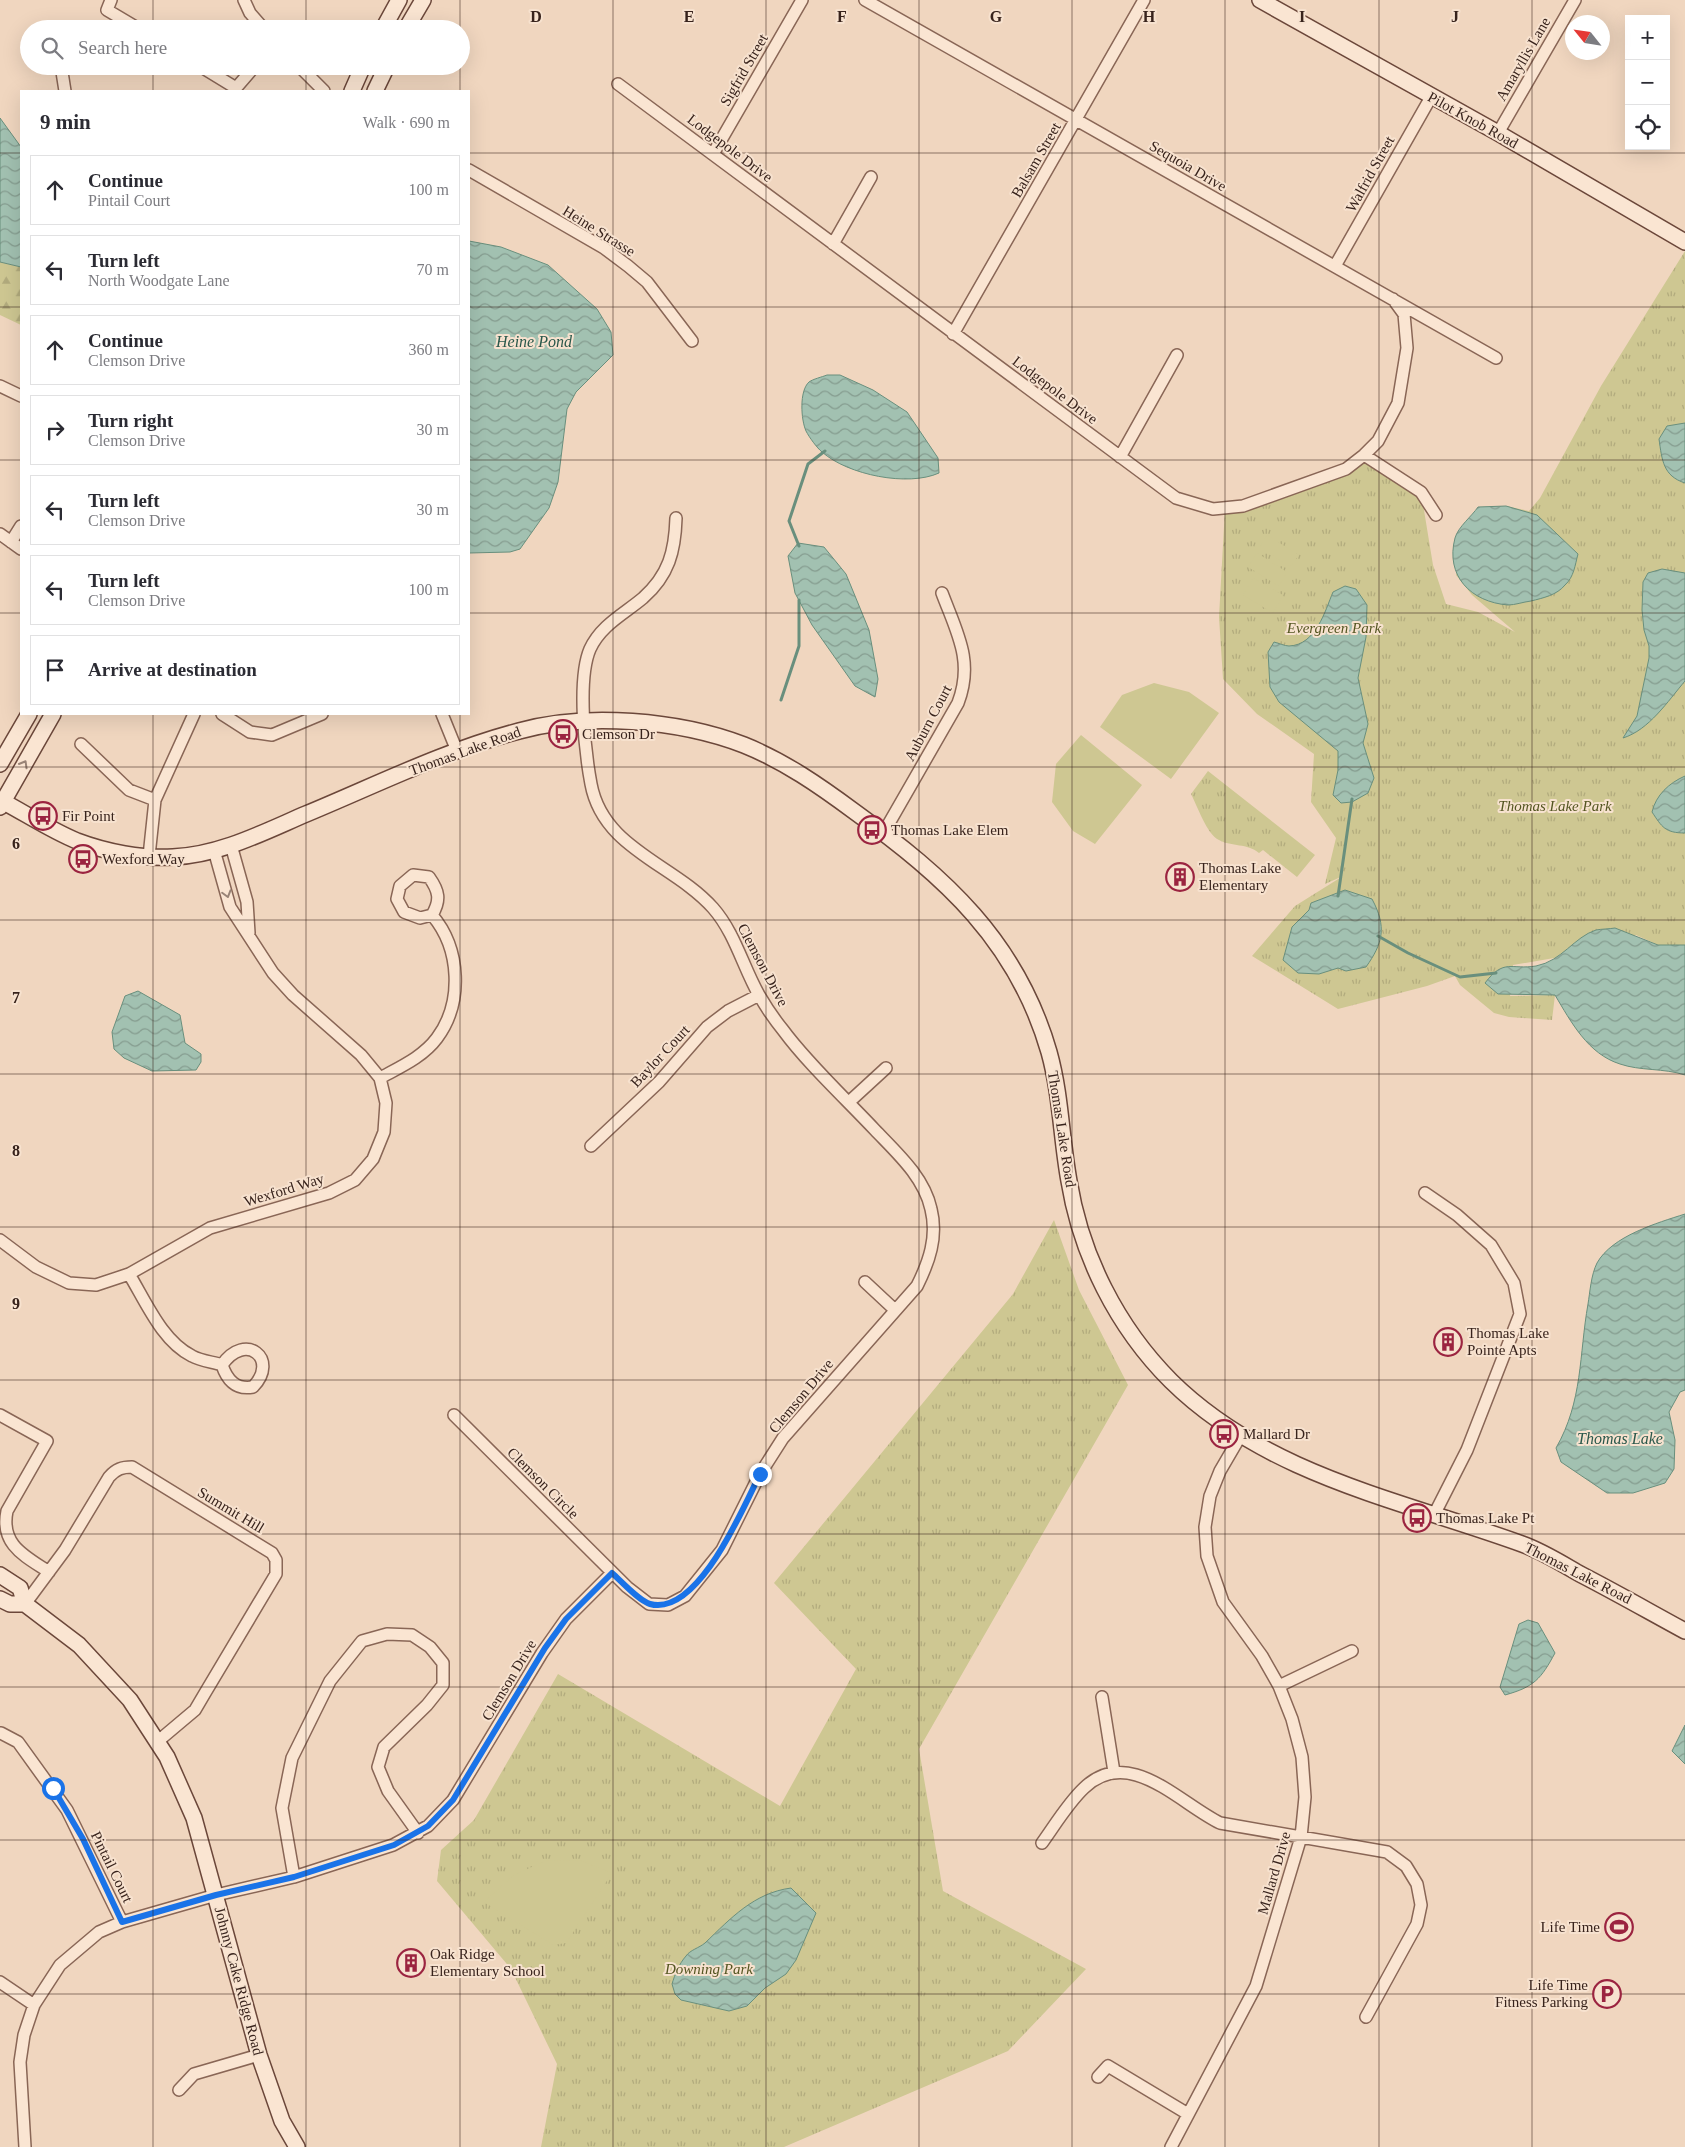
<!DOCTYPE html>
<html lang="en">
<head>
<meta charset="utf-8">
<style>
	body { margin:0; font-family:"Times New Roman",serif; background:#f2f2f3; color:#2b2b33 }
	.controls { position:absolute; right:15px; top:15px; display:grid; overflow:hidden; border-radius:0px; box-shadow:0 5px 20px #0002 }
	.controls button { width:45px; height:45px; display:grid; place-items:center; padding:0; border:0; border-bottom:1px solid #e1e1e2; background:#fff; color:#2b2b33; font:25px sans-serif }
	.compass { position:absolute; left:1565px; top:15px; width:45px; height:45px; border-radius:50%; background:#fff; box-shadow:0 5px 20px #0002; rotate:300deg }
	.stop { position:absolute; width:15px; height:15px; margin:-11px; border:4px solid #1a73e8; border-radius:50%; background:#fff }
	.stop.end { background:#1a73e8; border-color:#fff; box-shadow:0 1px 5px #0008 }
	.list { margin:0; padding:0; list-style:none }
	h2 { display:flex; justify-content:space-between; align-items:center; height:65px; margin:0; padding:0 20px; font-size:21px }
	h2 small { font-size:16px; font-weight:400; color:#7c7c81 }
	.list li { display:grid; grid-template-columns:32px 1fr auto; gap:15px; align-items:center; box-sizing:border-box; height:70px; margin:0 10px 10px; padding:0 10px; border:1px solid #e1e1e2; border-radius:0px }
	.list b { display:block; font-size:19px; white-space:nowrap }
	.list p { margin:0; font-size:16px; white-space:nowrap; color:#7c7c81 }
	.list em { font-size:16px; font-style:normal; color:#7c7c81 }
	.icon { flex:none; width:28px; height:28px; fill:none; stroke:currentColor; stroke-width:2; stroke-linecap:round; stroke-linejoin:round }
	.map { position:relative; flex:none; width:1685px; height:2147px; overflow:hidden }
	.search { position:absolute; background:#fff; box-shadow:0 5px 20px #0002; left:20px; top:20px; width:450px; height:55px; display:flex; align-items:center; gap:12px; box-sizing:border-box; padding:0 18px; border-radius:28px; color:#7c7c81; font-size:19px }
	.panel { position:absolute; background:#fff; box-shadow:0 5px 20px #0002; left:20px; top:90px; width:450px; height:625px; border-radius:0px }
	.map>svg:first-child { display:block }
	.grass { fill:url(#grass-tufts) }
	.forest { fill:url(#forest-firs) }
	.garden { fill:#cec792 }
	.water { fill:url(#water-waves); stroke:#698f7d }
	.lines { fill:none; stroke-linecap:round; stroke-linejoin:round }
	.stream { stroke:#698f7d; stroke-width:3 }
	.street-casing { stroke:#896656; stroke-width:14 }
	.secondary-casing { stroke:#6b473a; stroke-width:18 }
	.street { stroke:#fae5d2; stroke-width:11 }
	.secondary { stroke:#fae5d2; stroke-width:15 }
	.oneway { stroke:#998477 }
	.route { stroke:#1a73e8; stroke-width:6 }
	.grid { fill:none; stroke:#38231c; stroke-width:1; stroke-opacity:0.55 }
	.labels { text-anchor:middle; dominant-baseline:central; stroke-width:4; stroke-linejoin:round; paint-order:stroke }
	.street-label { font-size:15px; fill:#38231c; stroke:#f7e2cf }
	.park-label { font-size:15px; font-style:italic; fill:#545521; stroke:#f7e2cf }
	.poi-label { font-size:15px; fill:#38231c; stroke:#f7e2cf; text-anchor:start }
	.water-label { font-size:16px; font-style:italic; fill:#2a584b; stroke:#f7e2cf }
	.grid-label { font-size:16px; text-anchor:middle; font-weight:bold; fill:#38231c; stroke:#f7e2cf; stroke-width:4; stroke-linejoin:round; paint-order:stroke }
</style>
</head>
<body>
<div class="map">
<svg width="1685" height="2147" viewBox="0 0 1685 2147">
	<defs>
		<pattern id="grass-tufts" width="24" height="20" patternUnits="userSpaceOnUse" patternTransform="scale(1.25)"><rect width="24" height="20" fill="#cec792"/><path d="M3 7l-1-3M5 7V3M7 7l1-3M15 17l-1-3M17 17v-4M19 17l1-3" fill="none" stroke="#b2ab7d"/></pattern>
		<pattern id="forest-firs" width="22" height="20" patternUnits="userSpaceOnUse" patternTransform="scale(1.25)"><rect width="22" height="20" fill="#cec792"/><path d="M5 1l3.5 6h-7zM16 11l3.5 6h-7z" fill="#b2ab7d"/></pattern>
		<pattern id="water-waves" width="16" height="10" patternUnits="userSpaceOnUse" patternTransform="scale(1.25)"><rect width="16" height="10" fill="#a2c1b1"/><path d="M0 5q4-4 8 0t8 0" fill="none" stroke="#859c8f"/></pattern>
	</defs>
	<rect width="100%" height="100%" fill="#f0d6bf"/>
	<!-- grass -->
	<path class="grass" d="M1685,251V945H1658L1636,935L1560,957L1513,965L1510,996L1555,995L1552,1020L1509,1017L1494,1013L1460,985L1455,976L1427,986L1338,1009L1252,956L1295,906L1343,876L1325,884L1336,838L1311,802L1314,754L1257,714L1223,679L1219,617L1225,508L1346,469L1364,455L1421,492L1433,565L1446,604L1478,612L1515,632L1472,595L1456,575L1478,507L1506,506L1529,511L1540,498L1601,386Z
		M1208,771L1315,855L1297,877L1263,850L1259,853C1247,843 1232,847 1219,840C1207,835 1197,805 1191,794Z
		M1054,1220L1079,1290L1128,1385L919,1749L943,1891L1086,1969L1008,2051L784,2147H541L557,2064L511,1969L437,1881L441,1850L474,1820L558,1674L780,1806L856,1669L774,1583L1013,1294Z"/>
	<!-- forest -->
	<path class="forest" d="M0,262L21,267V325L0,315Z"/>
	<!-- garden -->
	<path class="garden" d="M1267,535L1299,555L1290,567L1260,547Z
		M1257,553L1287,572L1279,586L1248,567Z
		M1253,578L1283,595L1273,613L1243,595Z
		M1154,683L1189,692L1219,713L1171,779L1100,727L1122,695Z
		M1081,735L1142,785L1095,844L1073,831L1052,802L1056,764Z
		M579,1860L612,1873L566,1943L553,1945L484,1902L514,1875L545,1861Z"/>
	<!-- water -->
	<path class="water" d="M0,118L21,147V267L0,262Z
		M469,241L501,247L548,265L597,309L611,332L613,355L576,392L567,409L558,482L549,508L520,549L510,552L469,553Z
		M827,375H840L873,390L907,412L938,458L939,473C908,487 848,475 822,452C817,448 809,437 806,431C801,420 799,391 809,382C813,379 822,377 827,375Z
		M1685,423V483C1663,476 1662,460 1659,439L1667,426Z
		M1506,506L1537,515L1578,554C1575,565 1574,577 1565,585C1557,595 1543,598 1531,601C1523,602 1515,605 1508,605C1471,602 1445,576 1455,538C1458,527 1472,516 1478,507Z
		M798,543L824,547L846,574L869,630L878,679L875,697L855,686L812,625L795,593L788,556Z
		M1662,569L1685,573V681C1668,701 1649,730 1623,738L1637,716L1649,658V646L1644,630L1642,610L1643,582L1648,573Z
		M1345,586L1356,589L1367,605L1366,637L1358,678L1368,724L1363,743L1374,778L1368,793L1352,802L1341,803L1333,795L1338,770V751L1279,702L1270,687L1268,652L1274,642C1278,643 1285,646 1289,646C1316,645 1325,611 1333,592Z
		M1685,776V833C1665,833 1662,827 1652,812C1656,795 1669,783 1685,776Z
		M1345,890L1372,899C1387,927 1383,943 1366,967L1346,971L1338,968L1319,974L1298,973L1283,960L1292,927L1309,910L1311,903Z
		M1615,928L1658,945H1685V1075C1664,1068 1640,1071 1620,1064C1588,1054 1571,1022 1555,995L1498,994L1485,983C1504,958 1511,970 1536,966C1562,961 1574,937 1596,930C1601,929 1609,929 1615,928Z
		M138,991L180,1015L185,1043L201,1054V1062L196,1070L152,1071L124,1058L114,1049L112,1032L125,996Z
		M1685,1214V1390L1680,1392L1669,1412L1675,1440L1674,1469L1665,1483L1633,1493H1607L1561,1462L1556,1448C1583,1401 1579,1355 1588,1304C1590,1292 1591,1275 1597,1263C1612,1236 1657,1223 1685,1214Z
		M1528,1620L1538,1623L1555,1653C1541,1679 1534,1687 1505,1695L1500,1687L1519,1624Z
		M1685,1725V1764L1672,1751Z
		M791,1888L816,1913L796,1960L786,1974L765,1988L747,2006L729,2011L681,2000L675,1994L672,1984C675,1974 679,1964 686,1956C690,1950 699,1948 705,1943C731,1918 754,1893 791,1888Z"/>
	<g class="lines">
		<!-- stream -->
		<path class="stream" d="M799,546L789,521L808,464L825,451
			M781,700L799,646V600
			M1338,896L1352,799
			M1378,936L1408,953L1460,977L1496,973"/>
		<defs>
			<path id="street" d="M111,0L107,10L139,29
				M244,0L250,13L264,29
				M865,0L1496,358
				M65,66L62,72L65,91
				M200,66L236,88L255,66
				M299,66L324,91
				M618,84L1176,498L1213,509L1243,506L1346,469L1364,455L1378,441L1398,403L1407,348L1404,314L1393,299
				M1498,133L1575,0
				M713,154L802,0
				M469,170L604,248L628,266L647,282L692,341
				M833,244L871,177
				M1335,266L1431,97
				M953,334L1144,0
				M0,386L21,396
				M1364,455L1421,492L1436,515
				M1120,457L1177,355
				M0,534L21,549
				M11,542L21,526
				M222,714L250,732L272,735L322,714
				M442,714L457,751
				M81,744L129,790L155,800
				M884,832L958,703C974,661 957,633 942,593
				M231,845L247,902L249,933
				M149,856L155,800L194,714
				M380,1078C400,1067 423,1057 437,1038C463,1003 461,949 432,915C441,900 439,891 429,877L413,875L400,886L397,899L404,912L420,918L432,915
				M849,1102L886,1068
				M591,1146L659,1082L707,1027L728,1011L759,995
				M1425,1193L1457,1215L1491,1245L1514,1283L1520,1314L1467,1450L1435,1513
				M0,1240L36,1267L69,1283L96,1285L129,1274L210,1228L329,1193L355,1180L373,1159L384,1132L386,1103L380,1078L361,1055L293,995L273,973L230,907L214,850
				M129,1274C146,1302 162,1341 192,1356C201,1361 213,1362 222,1365C227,1380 236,1390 253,1387C280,1359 245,1331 222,1365
				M865,1282L895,1310
				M0,1415L47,1441L7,1511C0,1545 25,1556 49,1572
				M454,1415L627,1587L649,1604L668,1605L685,1596L722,1550L760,1474L783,1438L917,1286C929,1262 938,1237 931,1209C924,1177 897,1153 875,1130C846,1099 808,1064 783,1030C774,1019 766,1007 759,995C743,967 735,933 713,908C674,864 603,849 591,784C585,752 577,679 590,649C601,625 624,614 643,598C669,575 675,551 676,518
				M25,1604L65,1550L109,1477C116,1469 122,1467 132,1467L272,1553L276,1560V1574L205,1693L195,1710L157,1742
				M1279,1686L1352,1651
				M1102,1697L1114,1772
				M1,1733L18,1742L67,1810L122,1922
				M1042,1843C1055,1825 1068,1803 1084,1788C1129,1745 1179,1803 1220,1823L1387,1852L1406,1866L1417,1884L1421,1905L1417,1924L1366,2017
				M294,1877L282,1808L292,1758L330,1681L362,1641L387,1634L412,1635L430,1647L443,1663V1685L427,1705L384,1747L378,1767L388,1791L418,1833
				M0,1982L34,2005
				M1098,2077L1108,2066L1188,2114
				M179,2090L194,2074L259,2055
				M25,2147L20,2062L24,2035L34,2005L60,1965L99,1932L122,1922L216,1895L294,1877L393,1845L428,1826L453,1800L542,1653L566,1619L612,1573
				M1171,2147L1256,1986L1301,1837L1305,1797L1302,1757L1292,1719L1279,1686L1262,1656L1223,1602L1207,1556L1205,1527L1210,1496L1220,1471L1241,1435"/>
			<path id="secondary" d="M1260,0L1498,133L1685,242
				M383,29L399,0
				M406,29L423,0
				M352,91L363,66
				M375,91L387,66
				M0,764L29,714
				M0,800C25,813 50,830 77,841C106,852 142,859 173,857C220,855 264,832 306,814C376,785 446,750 519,731C586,712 679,720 744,745C784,761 820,786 855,812C945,877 1017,941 1049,1052C1061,1095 1061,1137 1069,1181C1081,1255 1117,1327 1171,1381C1266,1475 1401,1500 1522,1544C1542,1551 1561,1563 1580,1574C1615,1592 1650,1612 1685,1631
				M0,807L53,714
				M0,1575L20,1588L25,1604L79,1645L130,1700L167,1757L194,1818L259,2055L282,2121L297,2147
				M0,1599L10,1604H25"/>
		</defs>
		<!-- street casing -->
		<use href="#street" class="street-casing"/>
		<!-- secondary casing -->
		<use href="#secondary" class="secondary-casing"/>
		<!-- street -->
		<use href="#street" class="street"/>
		<!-- secondary -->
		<use href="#secondary" class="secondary"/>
	</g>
	<!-- one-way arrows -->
	<defs><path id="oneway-chevron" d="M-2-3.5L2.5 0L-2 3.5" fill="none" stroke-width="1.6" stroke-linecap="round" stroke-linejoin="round" transform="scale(1.25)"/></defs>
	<g class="oneway">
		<use href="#oneway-chevron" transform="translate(24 764) rotate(-60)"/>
		<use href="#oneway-chevron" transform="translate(227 894) rotate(74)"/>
	</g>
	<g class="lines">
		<!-- route -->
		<path class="route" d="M53,1788L83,1839L122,1922L216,1895L294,1877L394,1845L428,1826L453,1800L545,1648L566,1619L612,1573C621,1581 639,1601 650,1604C698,1617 743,1508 760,1474"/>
	</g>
	<!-- grid -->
	<path class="grid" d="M153,0V29M306,0V29M460,0V29M613,0V2147M766,0V2147M919,0V2147M1072,0V2147M1225,0V2147M1379,0V2147M1532,0V2147M153,66V91M306,66V91M460,66V91M0,153H21M469,153H1685M0,307H21M469,307H1685M0,460H21M469,460H1685M0,613H21M469,613H1685M153,714V2147M306,714V2147M460,714V2147M0,767H1685M0,920H1685M0,1074H1685M0,1227H1685M0,1380H1685M0,1534H1685M0,1687H1685M0,1840H1685M0,1994H1685"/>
	<!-- icons -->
	<defs>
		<symbol id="bus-ring" viewBox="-11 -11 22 22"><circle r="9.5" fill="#f7e2cf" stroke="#9b2440" stroke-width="1.5"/><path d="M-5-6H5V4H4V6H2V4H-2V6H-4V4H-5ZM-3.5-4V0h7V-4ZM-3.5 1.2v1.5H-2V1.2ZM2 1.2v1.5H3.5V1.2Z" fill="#9b2440"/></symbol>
		<symbol id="building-ring" viewBox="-11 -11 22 22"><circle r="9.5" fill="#f7e2cf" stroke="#9b2440" stroke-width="1.5"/><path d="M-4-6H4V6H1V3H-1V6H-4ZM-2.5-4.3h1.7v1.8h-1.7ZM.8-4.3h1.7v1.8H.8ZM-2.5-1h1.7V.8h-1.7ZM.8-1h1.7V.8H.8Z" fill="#9b2440"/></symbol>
		<symbol id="stadium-ring" viewBox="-11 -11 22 22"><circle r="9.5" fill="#f7e2cf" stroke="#9b2440" stroke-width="1.5"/><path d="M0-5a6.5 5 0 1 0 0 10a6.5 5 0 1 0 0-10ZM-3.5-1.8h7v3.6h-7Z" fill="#9b2440"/></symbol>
		<symbol id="parking-ring" viewBox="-11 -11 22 22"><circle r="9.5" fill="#f7e2cf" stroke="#9b2440" stroke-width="1.5"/><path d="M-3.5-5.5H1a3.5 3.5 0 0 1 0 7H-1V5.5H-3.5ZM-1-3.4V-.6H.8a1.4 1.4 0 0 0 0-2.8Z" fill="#9b2440"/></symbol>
	</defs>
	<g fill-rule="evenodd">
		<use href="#bus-ring" x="547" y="718" width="32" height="32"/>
		<use href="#bus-ring" x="27" y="800" width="32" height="32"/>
		<use href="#bus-ring" x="856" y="814" width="32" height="32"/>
		<use href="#bus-ring" x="67" y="843" width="32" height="32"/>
		<use href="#building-ring" x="1164" y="861" width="32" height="32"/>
		<use href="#building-ring" x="1432" y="1326" width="32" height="32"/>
		<use href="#bus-ring" x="1208" y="1418" width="32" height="32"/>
		<use href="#bus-ring" x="1401" y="1502" width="32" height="32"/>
		<use href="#stadium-ring" x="1603" y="1911" width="32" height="32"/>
		<use href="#building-ring" x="395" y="1947" width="32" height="32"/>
		<use href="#parking-ring" x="1591" y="1978" width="32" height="32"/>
	</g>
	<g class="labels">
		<!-- street labels -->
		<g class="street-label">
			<text transform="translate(1523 59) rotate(-60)">Amaryllis Lane</text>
			<text transform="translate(744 70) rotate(-60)">Sigfrid Street</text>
			<text transform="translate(1473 120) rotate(29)">Pilot Knob Road</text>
			<text transform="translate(730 148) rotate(37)">Lodgepole Drive</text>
			<text transform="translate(1036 160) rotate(-60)">Balsam Street</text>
			<text transform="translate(1188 166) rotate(30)">Sequoia Drive</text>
			<text transform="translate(1370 174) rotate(-61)">Walfrid Street</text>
			<text transform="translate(599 231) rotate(32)">Heine Strasse</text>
			<text transform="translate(1055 390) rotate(37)">Lodgepole Drive</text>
			<text transform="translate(928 723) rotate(-62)">Auburn Court</text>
			<text transform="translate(465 751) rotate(-20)">Thomas Lake Road</text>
			<text transform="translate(763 965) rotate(62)">Clemson Drive</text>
			<text transform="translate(660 1056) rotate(-47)">Baylor Court</text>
			<text transform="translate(1062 1129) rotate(81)">Thomas Lake Road</text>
			<text transform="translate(284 1190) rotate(-17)">Wexford Way</text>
			<text transform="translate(801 1396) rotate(-50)">Clemson Drive</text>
			<text transform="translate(543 1483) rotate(45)">Clemson Circle</text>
			<text transform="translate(231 1510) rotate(31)">Summit Hill</text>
			<text transform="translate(1578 1573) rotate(27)">Thomas Lake Road</text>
			<text transform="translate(509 1680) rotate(-59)">Clemson Drive</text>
			<text transform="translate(112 1867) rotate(64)">Pintail Court</text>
			<text transform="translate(1274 1873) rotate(-74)">Mallard Drive</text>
			<text transform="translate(239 1981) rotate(75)">Johnny Cake Ridge Road</text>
		</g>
		<!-- park labels -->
		<g class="park-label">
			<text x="1334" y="628">Evergreen Park</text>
			<text x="1555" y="806">Thomas Lake Park</text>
			<text x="709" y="1969">Downing Park</text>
		</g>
		<!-- poi labels -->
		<g class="poi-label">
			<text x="582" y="734">Clemson Dr</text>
			<text x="62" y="816">Fir Point</text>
			<text x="891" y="830">Thomas Lake Elem</text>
			<text x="102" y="859">Wexford Way</text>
			<text x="1199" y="868">Thomas Lake<tspan x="1199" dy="17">Elementary</tspan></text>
			<text x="1467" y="1333">Thomas Lake<tspan x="1467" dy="17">Pointe Apts</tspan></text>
			<text x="1243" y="1434">Mallard Dr</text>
			<text x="1436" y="1518">Thomas Lake Pt</text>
			<text x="1600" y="1927" text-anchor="end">Life Time</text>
			<text x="430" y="1954">Oak Ridge<tspan x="430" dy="17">Elementary School</tspan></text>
			<text x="1588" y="1985" text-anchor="end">Life Time<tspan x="1588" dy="17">Fitness Parking</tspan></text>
		</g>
		<!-- water labels -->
		<g class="water-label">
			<text x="534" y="341">Heine Pond</text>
			<text x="1620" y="1438">Thomas Lake</text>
		</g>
	</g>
	<g class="grid-label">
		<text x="536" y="22">D</text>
		<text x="689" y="22">E</text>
		<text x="842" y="22">F</text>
		<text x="996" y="22">G</text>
		<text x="1149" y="22">H</text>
		<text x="1302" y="22">I</text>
		<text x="1455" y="22">J</text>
		<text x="16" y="849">6</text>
		<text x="16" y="1003">7</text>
		<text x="16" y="1156">8</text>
		<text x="16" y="1309">9</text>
	</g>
</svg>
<div class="controls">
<button>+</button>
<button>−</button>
<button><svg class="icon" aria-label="locate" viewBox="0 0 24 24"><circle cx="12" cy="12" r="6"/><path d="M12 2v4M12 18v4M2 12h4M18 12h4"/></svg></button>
</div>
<svg class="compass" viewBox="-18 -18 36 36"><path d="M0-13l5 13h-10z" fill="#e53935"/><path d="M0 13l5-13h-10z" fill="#7c7c81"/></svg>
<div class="stop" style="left:53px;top:1788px"></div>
<div class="stop end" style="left:760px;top:1474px"></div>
<div class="search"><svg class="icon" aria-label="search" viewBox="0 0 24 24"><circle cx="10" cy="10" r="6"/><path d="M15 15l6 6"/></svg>Search here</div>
<section class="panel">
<h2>9 min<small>Walk · 690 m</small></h2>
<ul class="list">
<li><svg class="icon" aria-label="ahead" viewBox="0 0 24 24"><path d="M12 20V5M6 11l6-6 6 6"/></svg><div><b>Continue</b><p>Pintail Court</p></div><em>100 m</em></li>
<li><svg class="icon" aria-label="left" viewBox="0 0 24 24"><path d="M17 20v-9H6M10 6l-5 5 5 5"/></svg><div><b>Turn left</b><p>North Woodgate Lane</p></div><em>70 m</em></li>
<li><svg class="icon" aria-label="ahead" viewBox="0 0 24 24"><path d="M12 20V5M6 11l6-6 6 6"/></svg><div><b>Continue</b><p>Clemson Drive</p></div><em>360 m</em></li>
<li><svg class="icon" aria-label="right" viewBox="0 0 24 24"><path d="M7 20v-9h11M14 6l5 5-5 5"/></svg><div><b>Turn right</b><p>Clemson Drive</p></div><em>30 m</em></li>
<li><svg class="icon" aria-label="left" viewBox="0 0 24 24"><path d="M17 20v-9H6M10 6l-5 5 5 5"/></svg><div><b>Turn left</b><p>Clemson Drive</p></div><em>30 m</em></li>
<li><svg class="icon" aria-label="left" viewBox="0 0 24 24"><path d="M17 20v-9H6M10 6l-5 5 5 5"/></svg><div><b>Turn left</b><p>Clemson Drive</p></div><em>100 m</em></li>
<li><svg class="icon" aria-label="arrive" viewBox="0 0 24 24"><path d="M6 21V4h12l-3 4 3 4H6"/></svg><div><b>Arrive at destination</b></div></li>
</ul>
</section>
</div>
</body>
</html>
